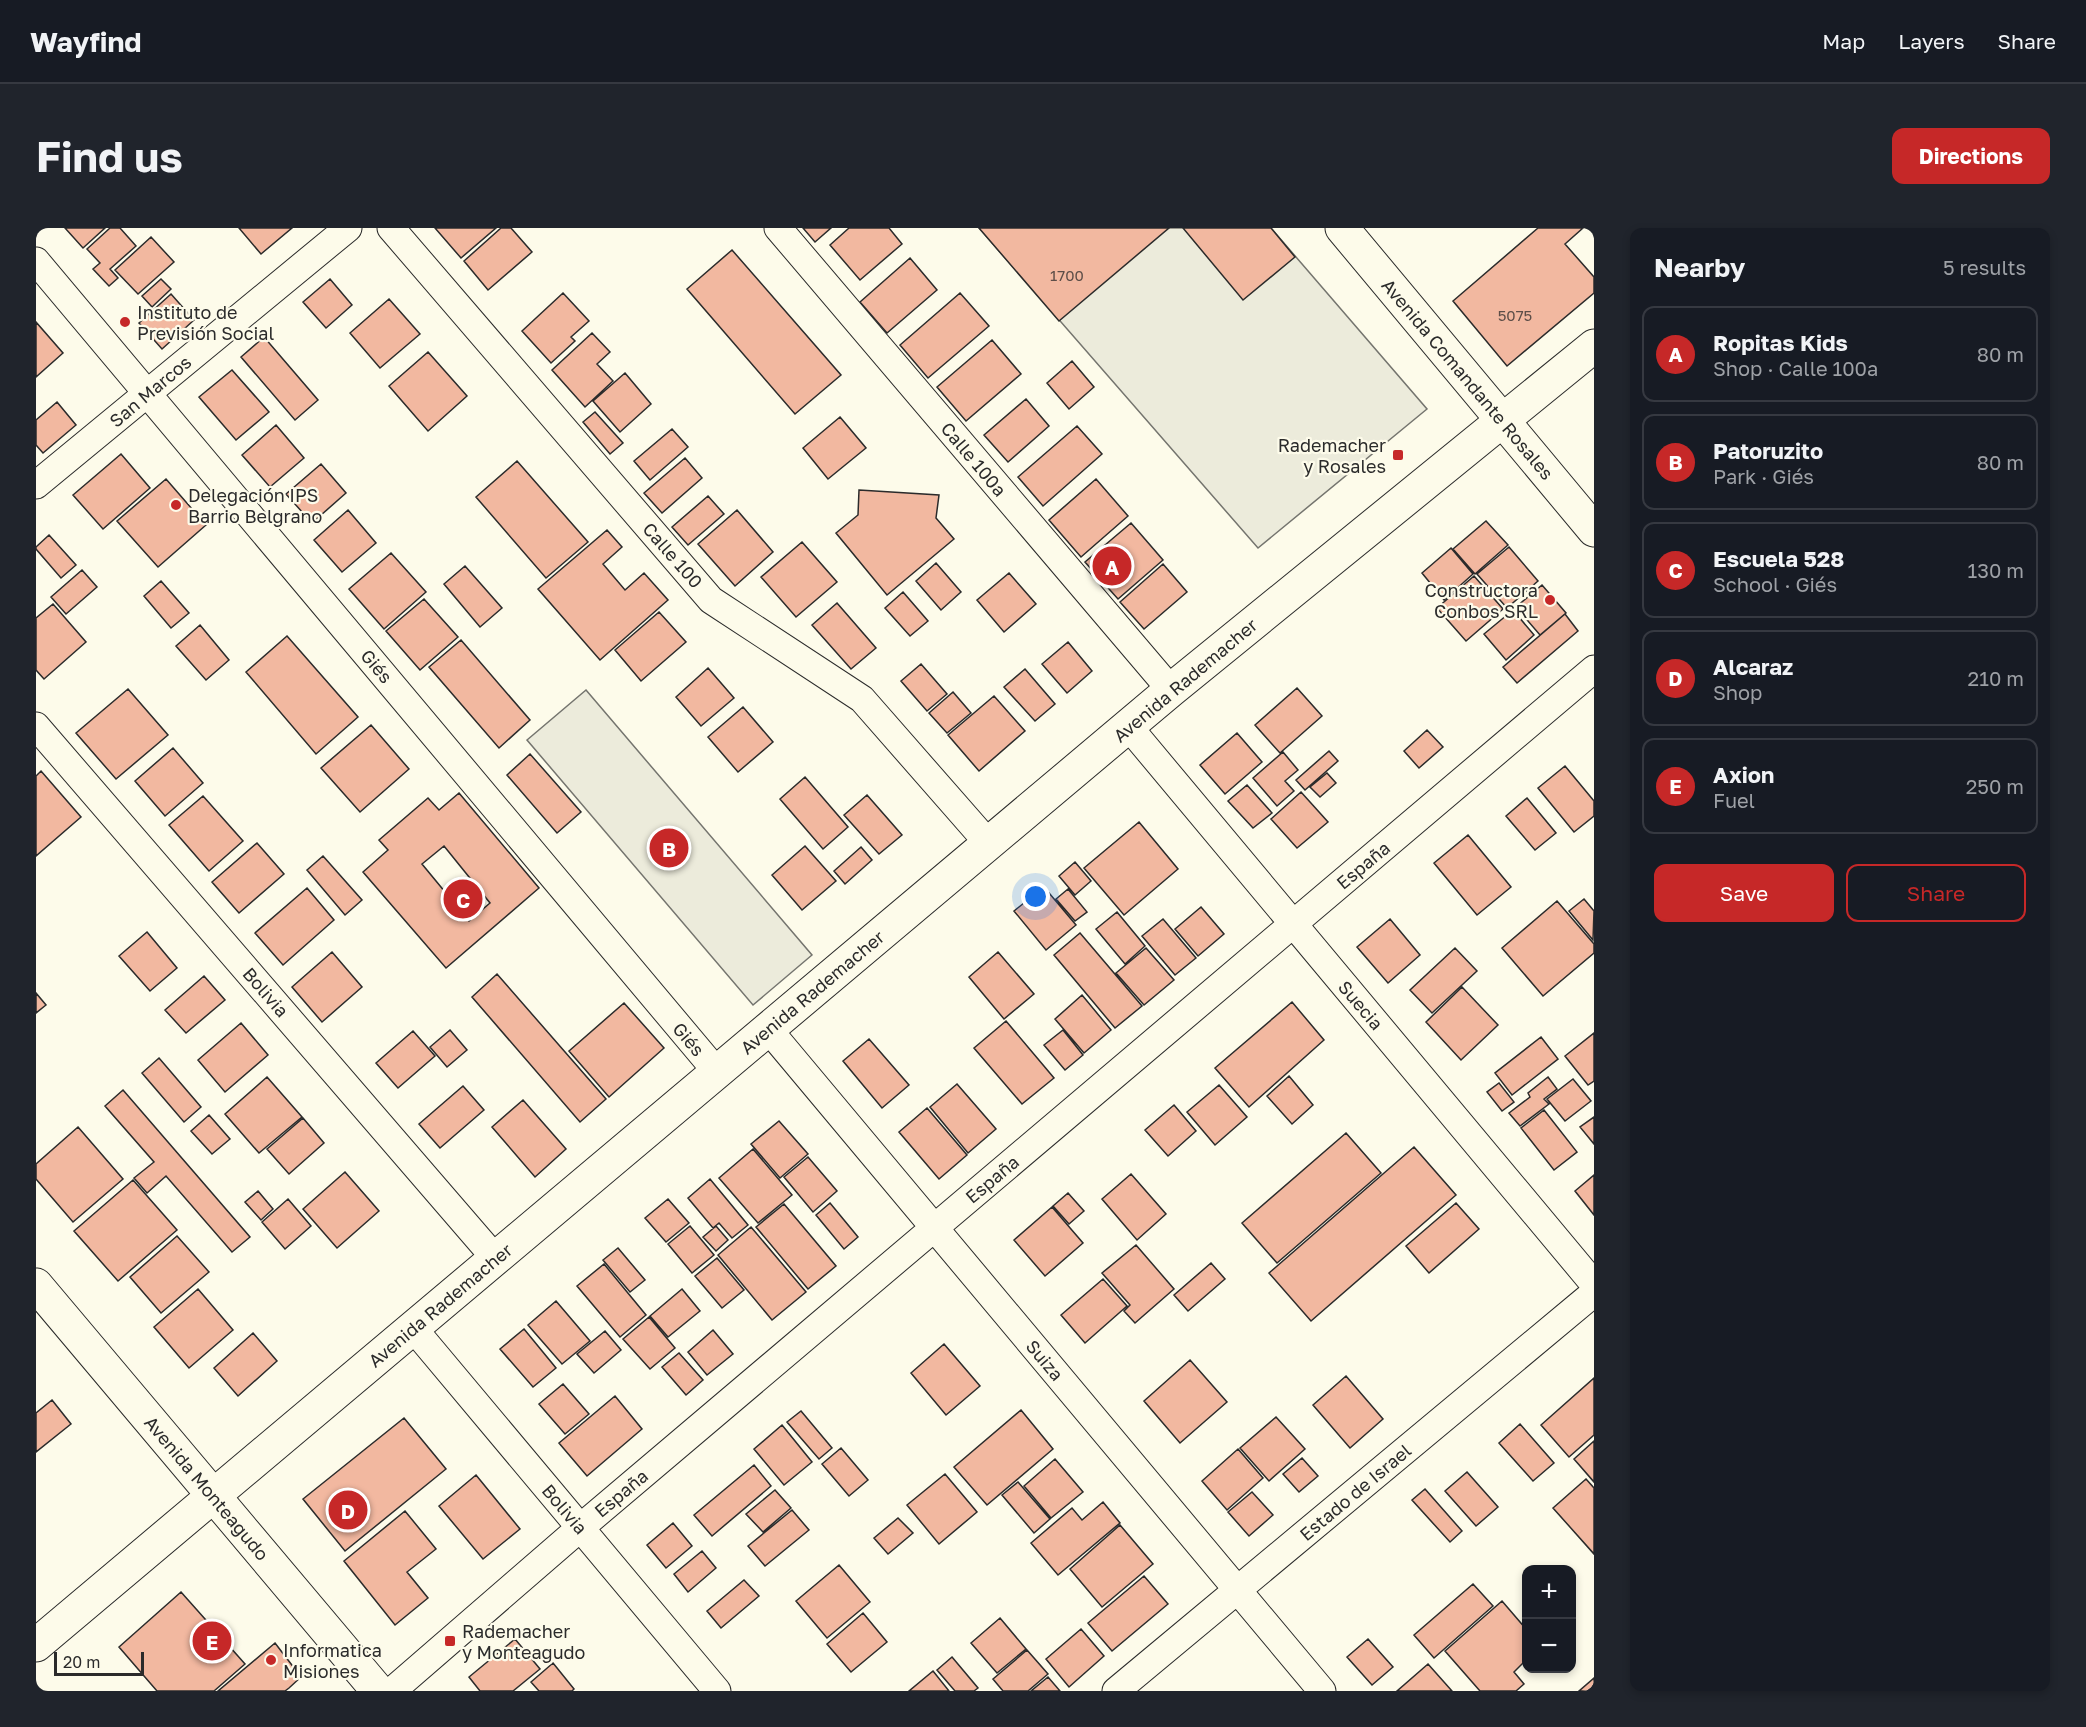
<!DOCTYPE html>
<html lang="en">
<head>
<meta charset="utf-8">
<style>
	body { margin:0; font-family:"Golos Text",sans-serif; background:#20242c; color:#f1f3f6 }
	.controls { position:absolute; right:18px; bottom:18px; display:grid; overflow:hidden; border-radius:12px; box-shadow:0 3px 9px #0003 }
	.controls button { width:54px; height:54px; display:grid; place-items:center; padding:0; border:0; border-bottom:2px solid #363941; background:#171b24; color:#f1f3f6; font:30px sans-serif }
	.scale { position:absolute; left:18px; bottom:15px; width:90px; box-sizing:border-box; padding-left:6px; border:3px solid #2b2b2b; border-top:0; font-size:16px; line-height:21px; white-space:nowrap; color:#2b2b2b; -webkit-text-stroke:4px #fdfbea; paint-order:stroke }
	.you { position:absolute; left:1000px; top:669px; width:21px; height:21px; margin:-15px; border:4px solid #fff; border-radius:50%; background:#1a73e8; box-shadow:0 0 0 9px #1a73e833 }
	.badge { display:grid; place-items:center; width:39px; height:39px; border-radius:50%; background:#c62828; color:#fff; font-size:20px; font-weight:700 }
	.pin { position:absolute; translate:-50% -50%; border:3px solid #fff; box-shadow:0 2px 6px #0006 }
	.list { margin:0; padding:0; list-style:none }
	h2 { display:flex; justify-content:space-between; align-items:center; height:78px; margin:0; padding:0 24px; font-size:26px }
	h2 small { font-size:20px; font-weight:400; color:#9ea1a6 }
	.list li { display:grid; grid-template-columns:39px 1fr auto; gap:18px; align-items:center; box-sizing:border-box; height:96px; margin:0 12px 12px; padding:0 12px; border:2px solid #363941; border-radius:12px }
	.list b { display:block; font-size:22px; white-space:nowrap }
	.list p { margin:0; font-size:20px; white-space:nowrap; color:#9ea1a6 }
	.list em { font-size:20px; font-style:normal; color:#9ea1a6 }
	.actions { display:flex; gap:12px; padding:18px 24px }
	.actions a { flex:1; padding:14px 0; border:2px solid #c62828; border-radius:12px; text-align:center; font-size:21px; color:#c62828 }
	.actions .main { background:#c62828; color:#fff }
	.map { position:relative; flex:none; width:1558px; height:1463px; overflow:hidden; border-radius:12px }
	header { display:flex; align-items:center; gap:36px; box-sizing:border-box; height:84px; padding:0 30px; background:#171b24; border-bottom:2px solid #363941 }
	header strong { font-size:28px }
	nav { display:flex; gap:33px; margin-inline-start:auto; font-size:21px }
	.intro { display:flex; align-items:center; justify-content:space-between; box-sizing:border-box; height:144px; padding:0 36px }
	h1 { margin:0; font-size:42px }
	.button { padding:15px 27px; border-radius:12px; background:#c62828; color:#fff; font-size:21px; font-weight:700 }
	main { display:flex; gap:36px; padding:0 36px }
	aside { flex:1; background:#171b24; border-radius:12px; box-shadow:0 3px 9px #0003 }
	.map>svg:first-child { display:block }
	.green { fill:#ecebdb; stroke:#74746e; stroke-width:1.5 }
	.building { fill:#f2b8a0; stroke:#2b2b2b; stroke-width:1.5; fill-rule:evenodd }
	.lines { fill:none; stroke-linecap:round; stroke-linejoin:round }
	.minor-casing { stroke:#2b2b2b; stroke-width:29 }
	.secondary-casing { stroke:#2b2b2b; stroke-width:35 }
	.primary-casing { stroke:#2b2b2b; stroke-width:35 }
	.minor { stroke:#fdfbea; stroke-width:27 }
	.secondary { stroke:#fdfbea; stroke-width:33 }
	.primary { stroke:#fdfbea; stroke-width:33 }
	.poi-dot { fill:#c62828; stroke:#fdfbea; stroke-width:2 }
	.labels { text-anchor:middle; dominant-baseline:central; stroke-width:4.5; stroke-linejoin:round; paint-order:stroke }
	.number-label { font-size:15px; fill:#5d4e48 }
	.poi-label { font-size:18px; fill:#2b2b2b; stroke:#fdfbea; text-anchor:start }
	.street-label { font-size:18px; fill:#2b2b2b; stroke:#fdfbea }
</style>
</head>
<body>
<header>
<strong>Wayfind</strong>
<nav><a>Map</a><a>Layers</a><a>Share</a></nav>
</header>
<div class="intro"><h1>Find us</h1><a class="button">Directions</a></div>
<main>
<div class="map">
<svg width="1558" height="1463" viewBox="0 0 1558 1463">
	<rect width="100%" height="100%" fill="#fdfbea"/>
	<!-- green -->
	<path class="green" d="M943,0H1235L1391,181L1222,320Z
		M550,462L776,727L717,777L491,512Z"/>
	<!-- building -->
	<path class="building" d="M29,0H69L47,20Z
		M74,0H84L100,18L74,41L82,50L73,58L57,41L64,35L51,21Z
		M203,0H256L225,26Z
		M399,0H460L425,30Z
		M465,0H475L496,24L452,62L428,33Z
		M767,0H795L779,14Z
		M813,0H853L866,16L824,52L794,17Z
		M943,0H1133L1023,93Z
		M1147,0H1235L1259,29L1207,72Z
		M1502,0H1547L1529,16L1558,49V65L1471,138L1417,73Z
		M115,9L138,34L102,66L79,42Z
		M696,22L805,147L759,186L651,61Z
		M874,30L901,62L851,105L824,74Z
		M125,51L135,61L116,79L106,68Z
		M294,51L316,77L290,100L267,74Z
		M527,65L553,93L535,109L539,113L515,135L486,103Z
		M924,65L953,98L892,150L864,117Z
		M135,66L158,92L126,121L103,95Z
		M353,71L384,106L344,140L314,105Z
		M0,94L27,125L0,149Z
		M556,105L574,124L561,136L577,153L549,179L516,142Z
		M228,109L282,172L259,192L205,129Z
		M956,112L985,146L930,193L901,159Z
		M392,124L431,168L392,203L353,158Z
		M1036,133L1058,159L1033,181L1011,155Z
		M196,142L233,184L200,212L163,169Z
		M589,145L615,176L584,204L557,173Z
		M990,171L1013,198L972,234L948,207Z
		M21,174L40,197L7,225L0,217V192Z
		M559,184L587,215L574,226L547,194Z
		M804,189L830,220L792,251L767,220Z
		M240,197L268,230L234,259L206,227Z
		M1041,198L1066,226L1007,278L982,249Z
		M636,201L652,219L614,252L598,233Z
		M85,226L114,260L67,301L37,267Z
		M649,230L666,250L626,285L608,265Z
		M481,233L552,314L510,350L440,269Z
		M285,236L310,265L276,295L250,266Z
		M130,251L170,297L122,339L81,293Z
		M1060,251L1092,288L1045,329L1013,292Z
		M823,262L903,267L900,290L918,311L851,367L800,305L822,287Z
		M672,268L688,286L652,317L636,299Z
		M312,282L340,315L306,344L278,312Z
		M701,282L737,324L699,358L662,316Z
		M1450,293L1472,317L1439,346L1417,321Z
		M1095,295L1127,332L1082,371L1049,334Z
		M571,302L586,319L567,336L589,362L608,345L632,372L564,432L502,361Z
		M13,307L40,337L25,350L0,321V319Z
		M766,314L801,354L760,389L725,349Z
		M1473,319L1502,353L1471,380L1441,346Z
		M1415,320L1437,346L1408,372L1386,345Z
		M355,325L390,364L348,401L313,361Z
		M900,335L925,364L905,382L880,353Z
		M1127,336L1151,364L1108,401L1084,374Z
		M429,338L466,380L444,399L408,356Z
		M46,342L61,359L30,386L15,369Z
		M973,345L1000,376L968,404L941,372Z
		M1438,348L1467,381L1430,413L1401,380Z
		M125,353L153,385L135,400L108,368Z
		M1506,357L1530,385L1504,407L1480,379Z
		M867,364L892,393L874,408L849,380Z
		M388,371L422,409L384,442L350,403Z
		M801,375L840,420L815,441L776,397Z
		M17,376L50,414L8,451L0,442V390Z
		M1477,382L1498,407L1470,432L1448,406Z
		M623,384L650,414L605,453L579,422Z
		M1529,386L1542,403L1481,455L1467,439Z
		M164,397L193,432L170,452L140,418Z
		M251,408L322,489L280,526L210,444Z
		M425,412L494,492L463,520L393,439Z
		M1032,414L1056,443L1031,465L1006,436Z
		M885,436L911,466L891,483L865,453Z
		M672,440L698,470L665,498L640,469Z
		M989,441L1019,476L999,493L968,459Z
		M1261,460L1286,488L1244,525L1219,497Z
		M92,461L132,507L80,551L40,505Z
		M917,464L935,485L911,505L893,485Z
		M958,468L989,503L943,543L912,507Z
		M707,479L737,514L702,544L672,509Z
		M335,497L373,541L324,584L285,540Z
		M1391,502L1407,519L1383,540L1368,523Z
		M1201,505L1226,534L1189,566L1164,537Z
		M137,520L167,555L129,588L99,553Z
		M1293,523L1302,533L1269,562L1260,552Z
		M1247,524L1262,542L1249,553L1258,563L1241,578L1217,550Z
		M494,526L545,584L521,605L471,547Z
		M1529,538L1558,573V588L1538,604L1502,560Z
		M5,543L45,589L0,628V548Z
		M1291,545L1300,555L1284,569L1274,559Z
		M769,549L812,599L787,621L744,571Z
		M1211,557L1236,585L1217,600L1192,573Z
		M1265,564L1292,594L1261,620L1235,591Z
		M423,565L503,660L410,740L327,644L352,622L343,612L392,570L403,582ZM408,618L454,675L433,693L386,636Z
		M831,567L866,607L843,626L808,587Z
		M167,568L207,613L173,643L133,597Z
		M1491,570L1520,605L1499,622L1470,588Z
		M1103,594L1142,641L1088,687L1048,640Z
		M1432,607L1475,659L1441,687L1398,635Z
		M221,615L248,646L203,685L176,654Z
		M769,618L800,653L766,682L736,647Z
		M825,619L836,632L809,656L798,643Z
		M287,628L326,672L309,687L271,642Z
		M1039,634L1055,653L1039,667L1023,648Z
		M1008,659L1040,697L1010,722L978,683Z
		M271,660L298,692L247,737L219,705Z
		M1032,661L1051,684L1039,693L1020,671Z
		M1548,671L1558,683L1557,712L1533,683Z
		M1521,673L1558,716V725L1507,768L1466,720Z
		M1165,679L1188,706L1162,728L1139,701Z
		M1081,684L1109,718L1089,736L1060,701Z
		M1127,691L1160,730L1139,747L1106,708Z
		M1354,691L1384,727L1352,755L1321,719Z
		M111,704L141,740L114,763L83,728Z
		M1044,705L1106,778L1079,800L1018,727Z
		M1110,720L1138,752L1108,777L1080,745Z
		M1419,720L1441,743L1396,785L1374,762Z
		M296,724L326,759L286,794L256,759Z
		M962,724L998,766L968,791L933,749Z
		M461,746L570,871L544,894L436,769Z
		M168,748L189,772L150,805L129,782Z
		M1426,759L1462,797L1425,832L1390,794Z
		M0,765L10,777L0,785Z
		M1046,767L1075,802L1048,825L1019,791Z
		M1256,774L1288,812L1213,879L1179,840Z
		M588,775L628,820L573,869L533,823Z
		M970,793L1018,850L986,876L938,820Z
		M205,795L232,827L189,864L162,832Z
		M414,802L431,822L411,839L394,819Z
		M1027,802L1047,827L1029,842L1008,817Z
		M377,803L399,828L362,860L340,835Z
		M1558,805V853L1552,857L1529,828Z
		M1505,809L1522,831L1476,867L1459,845Z
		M833,811L873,857L846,880L807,833Z
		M123,830L165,879L148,894L106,845Z
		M1253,848L1277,877L1256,896L1231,868Z
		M231,849L266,889L223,925L189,886Z
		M1512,849L1521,861L1508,871L1513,876L1484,898L1473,885L1494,869L1492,865Z
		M1537,851L1555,873L1529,893L1511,871Z
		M1463,855L1478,874L1466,883L1451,864Z
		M921,856L960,901L932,925L894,879Z
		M1183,857L1211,889L1179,917L1151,884Z
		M427,858L448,882L404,920L383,896Z
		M87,862L214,1009L196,1024L130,948L111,965L98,950L118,934L69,878Z
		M487,872L530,921L499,949L456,899Z
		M1138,877L1160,903L1132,928L1109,902Z
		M891,880L931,927L903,951L863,904Z
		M1508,882L1541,924L1518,942L1485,900Z
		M173,887L194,911L176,926L155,903Z
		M1558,889V916L1544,899Z
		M267,890L288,915L253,946L231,921Z
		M743,893L772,926L744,950L715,916Z
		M42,899L87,951L37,994L0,951V936Z
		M1310,905L1345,945L1241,1035L1206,995Z
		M1378,919L1420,967L1275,1093L1233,1045Z
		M717,921L756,967L722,995L683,950Z
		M772,929L801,963L777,984L748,949Z
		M309,944L343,983L301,1020L267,981Z
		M1095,946L1130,986L1101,1012L1066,971Z
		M1558,947V987L1539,963Z
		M674,951L712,997L696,1010L683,995L677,1000L652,970Z
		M97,952L141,1002L82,1053L38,1003Z
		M222,963L237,981L225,992L209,974Z
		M1032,965L1048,983L1033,996L1017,978Z
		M252,971L275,998L249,1021L226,994Z
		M632,971L653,995L630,1014L609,990Z
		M794,975L822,1009L808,1021L780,987Z
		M1420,975L1443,1001L1393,1045L1370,1018Z
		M748,976L800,1038L772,1061L720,999Z
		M1016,979L1047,1015L1009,1048L978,1012Z
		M654,998L678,1027L656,1045L632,1016Z
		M680,998L692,1012L680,1023L667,1009Z
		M715,999L770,1064L736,1092L682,1027Z
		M141,1008L173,1044L125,1085L94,1049Z
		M1100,1017L1138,1061L1099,1095L1088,1083L1094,1077L1066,1045Z
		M582,1020L609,1052L594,1064L567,1032Z
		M681,1030L708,1062L686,1080L659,1048Z
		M1175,1035L1189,1051L1152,1083L1138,1067Z
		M568,1036L610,1087L584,1109L541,1058Z
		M1067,1051L1091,1078L1049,1115L1025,1087Z
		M162,1061L197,1102L153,1140L118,1099Z
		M646,1061L664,1083L632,1109L614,1088Z
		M520,1073L554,1113L526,1136L492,1097Z
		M613,1089L639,1120L614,1141L587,1111Z
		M488,1101L520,1140L497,1159L464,1121Z
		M677,1102L697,1126L671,1147L652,1124Z
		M569,1103L585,1122L558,1145L541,1126Z
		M217,1105L241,1133L202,1168L178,1140Z
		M908,1116L944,1158L910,1187L875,1145Z
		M643,1125L667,1152L650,1167L626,1139Z
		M1154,1132L1191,1174L1144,1215L1108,1173Z
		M1310,1148L1347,1191L1314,1220L1277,1177Z
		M1558,1150V1207L1533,1229L1505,1197Z
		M527,1156L553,1186L529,1206L503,1176Z
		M579,1168L606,1201L551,1248L523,1215Z
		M16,1172L35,1196L0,1224V1185Z
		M985,1182L1017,1221L951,1277L918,1239Z
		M765,1183L796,1220L783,1231L751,1194Z
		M1240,1189L1269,1221L1233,1253L1204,1220Z
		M368,1190L410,1241L309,1323L267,1271Z
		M1484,1196L1518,1235L1497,1253L1463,1215Z
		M746,1197L776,1234L748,1257L718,1221Z
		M1558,1213V1254L1538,1231Z
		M805,1220L832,1252L813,1268L786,1236Z
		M1202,1221L1227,1250L1191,1282L1166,1253Z
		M1266,1230L1282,1248L1263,1264L1247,1246Z
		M1019,1231L1047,1264L1015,1290L988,1258Z
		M718,1237L735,1258L676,1308L658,1287Z
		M1431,1244L1462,1279L1440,1298L1409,1263Z
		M909,1246L941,1284L903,1316L871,1277Z
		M440,1247L484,1301L447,1331L403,1278Z
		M1550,1251L1558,1260V1326L1517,1280Z
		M982,1254L1014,1291L998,1305L966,1267Z
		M1389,1261L1426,1303L1414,1314L1376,1272Z
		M739,1262L755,1280L727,1304L710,1286Z
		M1216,1264L1237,1287L1213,1308L1192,1284Z
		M1067,1274L1084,1295L1022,1347L995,1315L1036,1280L1046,1292Z
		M756,1282L773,1302L729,1338L712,1318Z
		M369,1283L400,1321L371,1344L392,1370L359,1397L308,1333Z
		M862,1290L877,1305L852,1326L838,1310Z
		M637,1295L656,1318L630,1340L611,1317Z
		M1084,1297L1117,1336L1066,1379L1034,1341Z
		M666,1323L680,1340L652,1364L638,1346Z
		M803,1337L834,1374L791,1410L760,1373Z
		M1108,1348L1132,1376L1076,1423L1052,1395Z
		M708,1352L723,1368L685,1400L671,1383Z
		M1437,1356L1457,1378L1398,1430L1378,1407Z
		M145,1364L209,1436L178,1463H121L83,1419Z
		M1466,1373L1490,1401V1432L1478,1444L1488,1456L1480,1463H1444L1409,1423Z
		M827,1385L851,1414L815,1444L791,1416Z
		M964,1390L990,1421L961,1445L935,1415Z
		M1045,1401L1068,1428L1033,1459L1010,1431Z
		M479,1411L504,1441L477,1463H444L433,1449Z
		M1332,1411L1357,1439L1336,1457L1311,1429Z
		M239,1415L265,1449L253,1460L249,1463H182Z
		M991,1422L1012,1446L992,1463H967L957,1451Z
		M916,1429L942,1460L938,1463H919L901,1442Z
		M517,1435L538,1461L536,1463H503L495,1454Z
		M1392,1436L1416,1463H1361Z
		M897,1443L913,1463H873Z
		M1012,1449L1024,1463H995Z
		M1558,1450V1463H1543Z"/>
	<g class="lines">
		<defs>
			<path id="minor" d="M355,0L675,372L826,471L953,616
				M742,0L1135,462
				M0,33L681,844
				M0,257L312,0
				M0,498L459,1030
				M1092,498L1558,1056
				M732,801L1286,1463
				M377,1100L681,1463
				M356,1463L544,1300L1558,441
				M1080,1463L1558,1065"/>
			<path id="secondary" d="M1306,0L1558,302
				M0,1057L342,1463"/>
			<path id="primary" d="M0,1417L1135,462L1558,118"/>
		</defs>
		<!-- minor casing -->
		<use href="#minor" class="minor-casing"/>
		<!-- secondary casing -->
		<use href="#secondary" class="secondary-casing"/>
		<!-- primary casing -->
		<use href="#primary" class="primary-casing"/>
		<!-- minor -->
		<use href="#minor" class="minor"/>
		<!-- secondary -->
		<use href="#secondary" class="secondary"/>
		<!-- primary -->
		<use href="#primary" class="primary"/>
	</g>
	<!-- markers -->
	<g class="poi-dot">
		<circle cx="89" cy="94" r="6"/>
		<rect x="1356" y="221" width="12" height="12" rx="3"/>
		<circle cx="140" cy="277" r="6"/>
		<circle cx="1514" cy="372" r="6"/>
		<rect x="408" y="1407" width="12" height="12" rx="3"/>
		<circle cx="235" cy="1432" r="6"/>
	</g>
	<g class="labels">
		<!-- number labels -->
		<g class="number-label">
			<text x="1031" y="47">1700</text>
			<text x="1479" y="87">5075</text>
		</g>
		<!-- poi labels -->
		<g class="poi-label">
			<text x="101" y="84">Instituto de<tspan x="101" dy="21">Previsión Social</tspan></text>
			<text x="1350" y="217" text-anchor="end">Rademacher<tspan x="1350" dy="21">y Rosales</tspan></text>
			<text x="152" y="267">Delegación IPS<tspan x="152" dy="21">Barrio Belgrano</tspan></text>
			<text x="1502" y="362" text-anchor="end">Constructora<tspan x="1502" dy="21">Conbos SRL</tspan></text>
			<text x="426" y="1403">Rademacher<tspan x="426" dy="21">y Monteagudo</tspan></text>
			<text x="247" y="1422">Informatica<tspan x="247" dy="21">Misiones</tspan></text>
		</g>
		<!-- street labels -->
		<g class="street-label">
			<text transform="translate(1432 151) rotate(50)">Avenida Comandante Rosales</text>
			<text transform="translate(114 163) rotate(-40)">San Marcos</text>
			<text transform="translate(938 231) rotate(50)">Calle 100a</text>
			<text transform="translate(637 327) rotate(49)">Calle 100</text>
			<text transform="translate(341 438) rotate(50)">Giés</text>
			<text transform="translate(1149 452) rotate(-40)">Avenida Rademacher</text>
			<text transform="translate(1327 637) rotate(-40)">España</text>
			<text transform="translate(230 764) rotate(49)">Bolivia</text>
			<text transform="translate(776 764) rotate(-40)">Avenida Rademacher</text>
			<text transform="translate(1325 777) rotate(50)">Suecia</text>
			<text transform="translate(653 811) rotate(50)">Giés</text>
			<text transform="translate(956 951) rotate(-40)">España</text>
			<text transform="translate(404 1077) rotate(-40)">Avenida Rademacher</text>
			<text transform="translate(1009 1132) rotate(50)">Suiza</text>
			<text transform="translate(171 1260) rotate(50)">Avenida Monteagudo</text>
			<text transform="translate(1319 1264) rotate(-40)">Estado de Israel</text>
			<text transform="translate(585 1265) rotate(-40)">España</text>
			<text transform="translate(529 1281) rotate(50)">Bolivia</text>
		</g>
	</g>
</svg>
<div class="controls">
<button>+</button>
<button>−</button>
</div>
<div class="scale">20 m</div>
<div class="you"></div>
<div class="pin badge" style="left:1076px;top:338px">A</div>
<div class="pin badge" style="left:633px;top:620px">B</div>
<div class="pin badge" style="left:427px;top:671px">C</div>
<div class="pin badge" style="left:312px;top:1282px">D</div>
<div class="pin badge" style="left:176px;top:1413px">E</div>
</div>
<aside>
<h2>Nearby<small>5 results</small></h2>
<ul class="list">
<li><span class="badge">A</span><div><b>Ropitas Kids</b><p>Shop · Calle 100a</p></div><em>80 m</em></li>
<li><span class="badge">B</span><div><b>Patoruzito</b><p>Park · Giés</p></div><em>80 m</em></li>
<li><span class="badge">C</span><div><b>Escuela 528</b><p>School · Giés</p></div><em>130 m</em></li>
<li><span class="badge">D</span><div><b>Alcaraz</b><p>Shop</p></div><em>210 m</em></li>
<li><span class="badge">E</span><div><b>Axion</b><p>Fuel</p></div><em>250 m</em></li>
</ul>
<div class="actions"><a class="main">Save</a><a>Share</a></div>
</aside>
</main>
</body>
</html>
